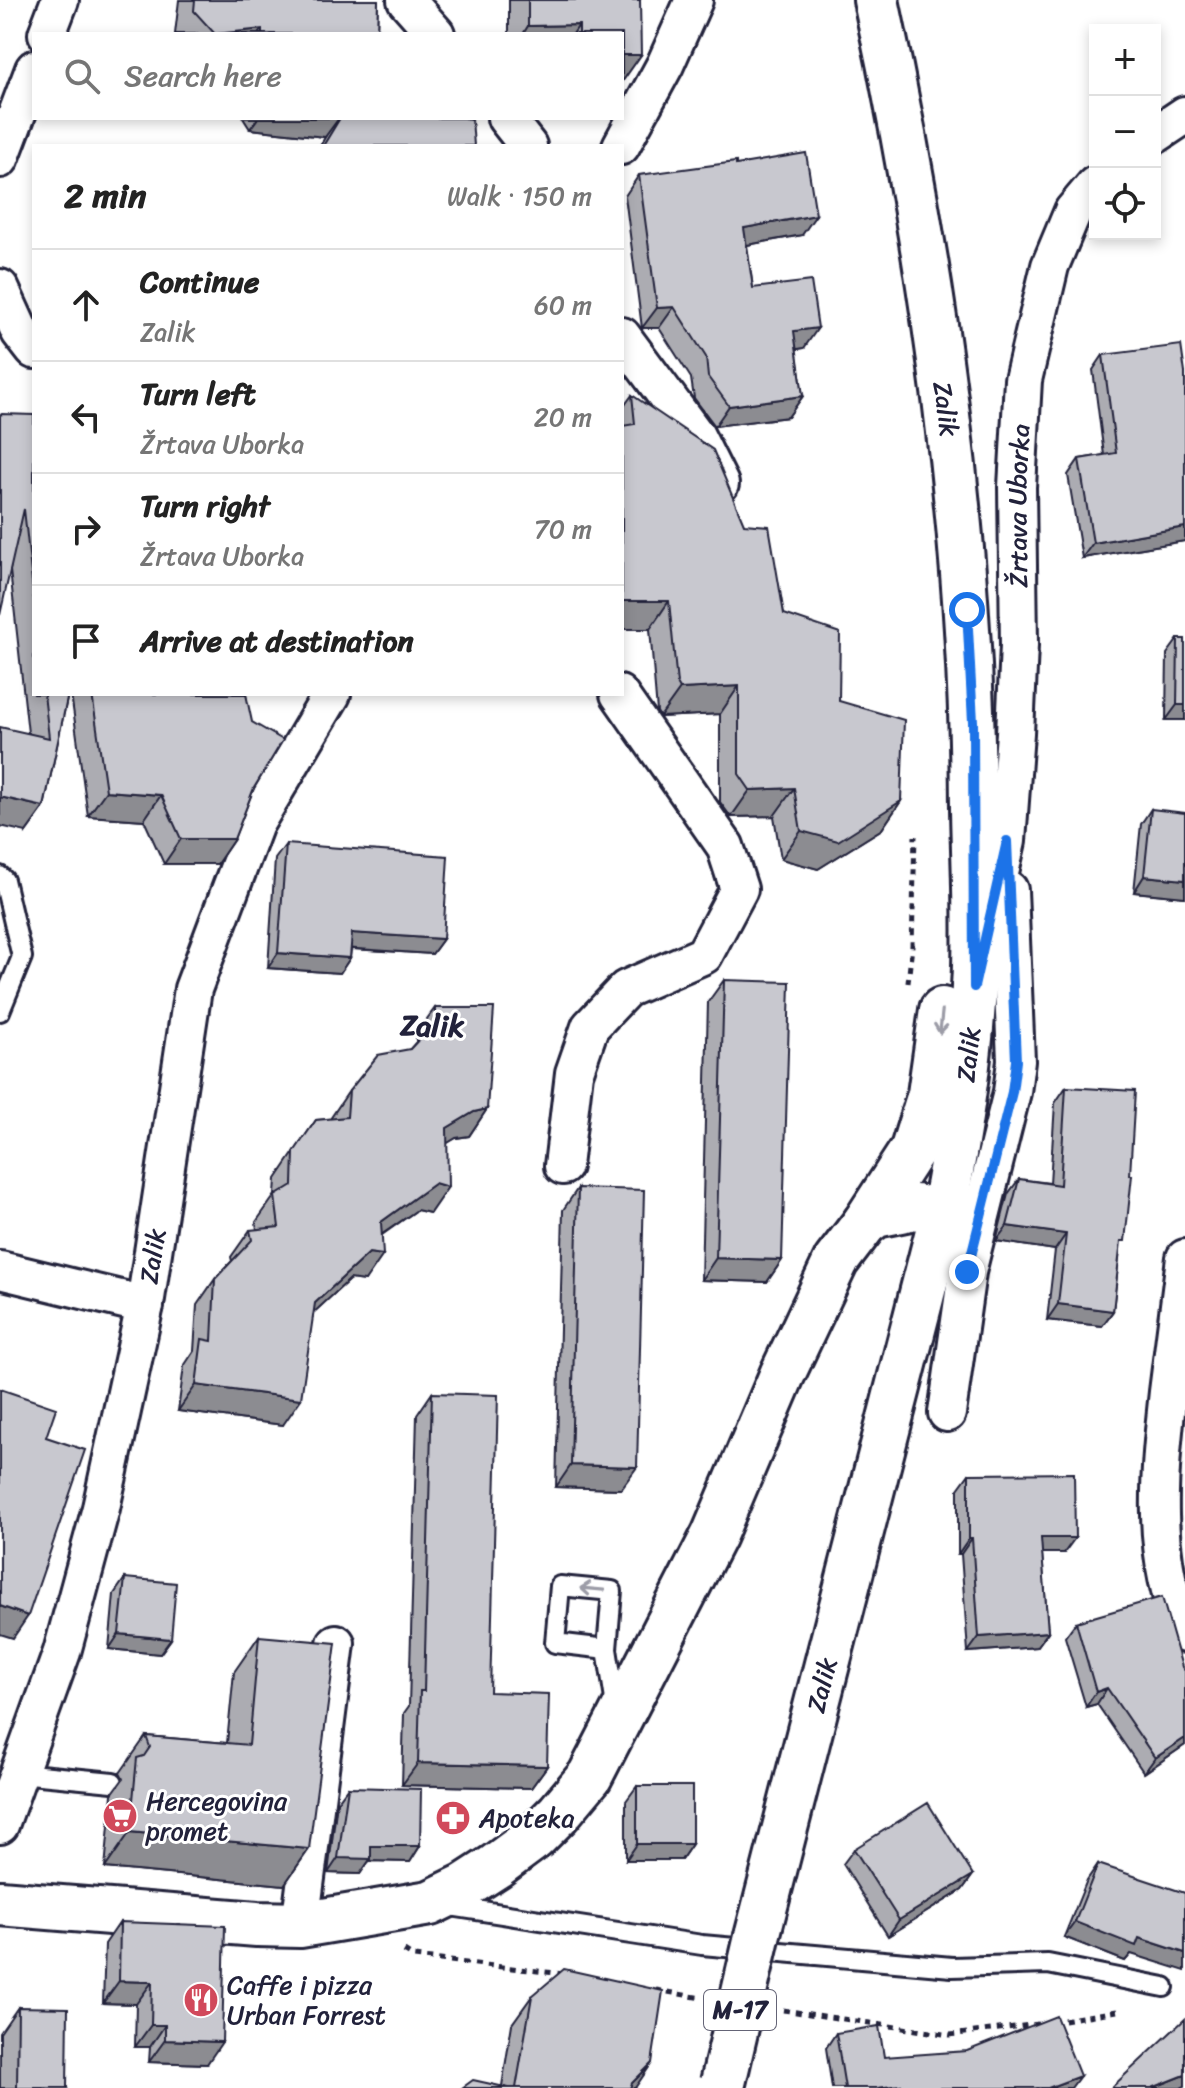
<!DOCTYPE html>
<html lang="en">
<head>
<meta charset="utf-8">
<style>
	body { margin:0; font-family:Sriracha,sans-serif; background:#f6f6f6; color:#222 }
	.controls { position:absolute; right:24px; top:24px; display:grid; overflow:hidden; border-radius:0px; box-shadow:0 4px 12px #0003 }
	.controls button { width:72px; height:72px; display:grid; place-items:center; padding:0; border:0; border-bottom:2px solid #e0e0e0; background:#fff; color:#222; font:40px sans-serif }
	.stop { position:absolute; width:24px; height:24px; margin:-18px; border:6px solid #1a73e8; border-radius:50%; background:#fff }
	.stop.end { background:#1a73e8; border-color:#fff; box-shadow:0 2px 8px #0008 }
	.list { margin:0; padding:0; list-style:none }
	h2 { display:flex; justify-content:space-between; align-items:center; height:104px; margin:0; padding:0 32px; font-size:34px }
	h2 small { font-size:26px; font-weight:400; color:#767676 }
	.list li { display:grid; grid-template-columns:52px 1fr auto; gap:24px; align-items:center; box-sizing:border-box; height:112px; padding:0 32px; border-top:2px solid #e0e0e0 }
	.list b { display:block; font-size:30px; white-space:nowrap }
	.list p { margin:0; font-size:26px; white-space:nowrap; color:#767676 }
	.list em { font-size:26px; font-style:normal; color:#767676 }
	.icon { flex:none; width:44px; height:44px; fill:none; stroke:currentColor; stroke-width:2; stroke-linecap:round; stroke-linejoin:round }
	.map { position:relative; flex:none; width:1185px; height:2088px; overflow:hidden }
	.search { position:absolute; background:#fff; box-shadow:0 4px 12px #0003; left:32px; top:32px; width:592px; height:88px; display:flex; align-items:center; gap:20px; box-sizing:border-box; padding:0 28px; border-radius:0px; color:#767676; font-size:30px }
	.panel { position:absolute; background:#fff; box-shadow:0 4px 12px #0003; left:32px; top:144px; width:592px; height:552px; border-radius:0px }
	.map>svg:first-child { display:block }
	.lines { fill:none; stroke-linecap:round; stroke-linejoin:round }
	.service-casing { stroke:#22223b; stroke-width:24 }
	.minor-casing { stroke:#22223b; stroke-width:42 }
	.tertiary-casing { stroke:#22223b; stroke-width:50 }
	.primary-casing { stroke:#22223b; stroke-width:50 }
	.path { stroke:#22223b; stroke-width:5; stroke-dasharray:6 6; stroke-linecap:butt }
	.service { stroke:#fff; stroke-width:18 }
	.minor { stroke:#fff; stroke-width:36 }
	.tertiary { stroke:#fff; stroke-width:44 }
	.primary { stroke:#fff; stroke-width:44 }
	.primary-bridge-casing { stroke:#22223b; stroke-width:50; stroke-linecap:butt }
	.primary-bridge { stroke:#fff; stroke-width:44 }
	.wall { fill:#acacb2; stroke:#22223b; stroke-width:2 }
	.shaded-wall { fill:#8c8c91; stroke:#22223b; stroke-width:2 }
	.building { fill:#c8c8cf; stroke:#22223b; stroke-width:2 }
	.oneway { stroke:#9c9ca7 }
	.route { stroke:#1a73e8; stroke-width:10 }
	.labels { text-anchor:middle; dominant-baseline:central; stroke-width:6; stroke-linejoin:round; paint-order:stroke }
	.shield { fill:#fff; stroke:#646476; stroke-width:2 }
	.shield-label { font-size:24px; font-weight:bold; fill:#22223b }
	.street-label { font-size:26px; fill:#22223b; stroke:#fff }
	.poi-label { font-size:26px; fill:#22223b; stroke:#fff; text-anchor:start }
	.quarter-label { font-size:30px; font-weight:bold; fill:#22223b; stroke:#fff }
</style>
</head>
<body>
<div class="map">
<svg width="1185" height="2088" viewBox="0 0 1185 2088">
	<rect width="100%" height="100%" fill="#fff"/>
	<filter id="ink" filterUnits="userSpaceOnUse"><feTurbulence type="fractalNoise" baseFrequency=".0125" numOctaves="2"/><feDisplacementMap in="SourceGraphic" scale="16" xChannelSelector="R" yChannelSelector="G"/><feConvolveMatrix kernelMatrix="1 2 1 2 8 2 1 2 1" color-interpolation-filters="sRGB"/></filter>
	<g filter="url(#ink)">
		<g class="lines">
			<defs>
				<path id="service" d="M0,876L4,880L22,957L0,1011
					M607,1649L555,1643L560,1586L612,1591L607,1649L616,1706
					M19,1773L113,1782
					M444,1905L702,1945L952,1967L1048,1964L1164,1987"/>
				<g id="minor">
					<path d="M406,0L436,34"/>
					<path d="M47,34L60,0"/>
					<path d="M506,118L528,146"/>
					<path d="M1155,135L1185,115"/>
					<path d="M621,146L665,65L694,0"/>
					<path d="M0,159L34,69"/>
					<path d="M0,288L20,332L34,350"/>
					<path d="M622,336L696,436L720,484"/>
					<path id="s1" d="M986,935L1007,841L1015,733L1019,645L1017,487L1023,380L1050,266L1073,211L1095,185"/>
					<path d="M563,1166L574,1073L590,1027L626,989L704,955L739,889L725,846L619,694"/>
					<path d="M1185,1258C1179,1303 1174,1348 1168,1392C1159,1476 1150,1555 1185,1634"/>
					<path d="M0,1270L145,1305"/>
					<path d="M947,1413L967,1272L1012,1092L1016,1061L1009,890"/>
					<path id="s2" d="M0,1825L62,1652L101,1508L145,1305L193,989L255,824L332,694"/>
					<path d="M300,1925L336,1643"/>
				</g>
				<path id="tertiary" d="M0,1903L257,1924L300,1925L430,1903L465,1886L496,1866L535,1837L559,1813L590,1776L714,1535L782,1375L836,1261L865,1223L876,1215L915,1207L943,1212"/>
				<g id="primary">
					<path d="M865,1223L913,1149L930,1094L942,1010"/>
					<path id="s3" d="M757,1937L943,1212C958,1138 970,1062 974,987C978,928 974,868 973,809C972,537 933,266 876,0"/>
				</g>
			</defs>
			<!-- service casing -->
			<use href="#service" class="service-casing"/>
			<!-- minor casing -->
			<use href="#minor" class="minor-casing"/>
			<!-- tertiary casing -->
			<use href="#tertiary" class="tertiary-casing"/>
			<!-- primary casing -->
			<use href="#primary" class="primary-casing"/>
			<!-- path -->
			<path class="path" d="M908,983L912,946L915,836
				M404,1951L414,1957L564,1974
				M656,1990L702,1998
				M783,2010L950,2035L1038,2024
				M1052,2022L1117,2011"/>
			<!-- service -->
			<use href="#service" class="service"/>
			<!-- minor -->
			<use href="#minor" class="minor"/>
			<!-- tertiary -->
			<use href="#tertiary" class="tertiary"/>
			<!-- primary -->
			<use href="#primary" class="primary"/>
			<defs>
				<path id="primary-bridge" d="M723,2083L757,1937"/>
			</defs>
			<!-- primary-bridge casing -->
			<use href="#primary-bridge" class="primary-bridge-casing"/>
			<!-- primary-bridge -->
			<use href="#primary-bridge" class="primary-bridge"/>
		</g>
		<!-- wall -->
		<path class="wall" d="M179,0H378L377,34H175Z
			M509,0H640L622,34H509Z
			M243,118H464L474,146H320L325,137L250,129Z
			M736,165L802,235L747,245L753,288L804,348L796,349L803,396L788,417L715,426L694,398L691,378L659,328H642L625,196L639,175Z
			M1103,355L1185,373V541L1082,558L1068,475L1079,459L1104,455L1093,370Z
			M632,395L744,524L784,614L901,801L882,829L818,869L781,859L774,816L731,817L720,802V714L660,717L657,712L650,629H622V409Z
			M34,415V694H68L44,807L26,832L28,733L10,570Z
			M1178,639H1185V720H1166L1167,654Z
			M71,694H246L254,788L234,839L217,864H164L144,820L88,816Z
			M1151,809L1185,897L1134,892L1141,824Z
			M286,844L443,939L432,954L351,949L350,958L340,973L268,968L275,859Z
			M724,980L782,1260L767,1282L701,1280L708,1002Z
			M435,1008L487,1109L469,1136L456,1138L447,1143L430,1213L417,1210L382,1235L365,1281L350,1279L313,1313L283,1425L178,1411L184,1366L194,1351L197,1305L215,1279L232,1261L231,1257L250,1230H257L256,1222L275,1195L276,1179L316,1120L330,1119L349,1091L410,1049L416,1042V1034Z
			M1066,1087L1120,1248L1113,1311L1102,1326L1047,1320L1055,1250L996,1241L1008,1194L1019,1179L1050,1183L1055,1103Z
			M578,1188L621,1489L556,1487L563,1210Z
			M432,1393L490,1692L547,1766L531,1788L402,1785L404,1713L409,1706L417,1415Z
			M969,1474L1064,1553H1042L1048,1632L1037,1647L968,1652L961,1554H958V1489Z
			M125,1578L171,1639L160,1654L109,1649L114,1594Z
			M1076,1622L1182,1667L1185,1745L1144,1773L1097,1704L1086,1707L1065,1637Z
			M259,1636L309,1849L284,1885L105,1868L112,1794L123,1779L120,1773L146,1736L227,1743L234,1672Z
			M637,1786L692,1844L681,1860H626V1801Z
			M348,1787L420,1846L410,1862L369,1861L360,1874L328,1873L337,1802Z
			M854,1849L973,1875L962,1890L888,1936L843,1864Z
			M1098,1864L1131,1954L1125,1961L1064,1937L1087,1880Z
			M120,1922L207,2064L149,2062L150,2047H135L136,2004L103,2003L105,1944Z
			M532,1996L635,2088H462L502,2086L512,2024Z
			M18,2007L67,2088H0V2033Z
			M836,2033L884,2057L1071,2088H832L826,2048Z"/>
		<!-- shaded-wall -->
		<path class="shaded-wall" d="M579,25L573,34H523L528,26Z
			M262,29L258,34H218Z
			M622,55H641L622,82Z
			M258,118H339L325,137L250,129Z
			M816,215L802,235L730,248L744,228Z
			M674,307L659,328H642L657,308Z
			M818,328L804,348L780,352L794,331Z
			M803,396L788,417L715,426L729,406Z
			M1185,527V541L1082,558L1093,543Z
			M622,601H669L650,629H622Z
			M739,686L720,714L660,717L680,689Z
			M1177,705H1185V720H1166Z
			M794,788L774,816L731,817L750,790Z
			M106,791L161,795L144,820L88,816Z
			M0,797L44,807L26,832L0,826Z
			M901,801L882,829L818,869L781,859L801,831Z
			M181,839H234L217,864H164Z
			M1144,876L1185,880V897L1134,892Z
			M352,933L443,939L432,954L342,948Z
			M278,953L350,958L340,973L268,968Z
			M487,1109L469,1136L456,1138L428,1155L447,1128L474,1112Z
			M435,1183L448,1187L430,1213L417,1210L362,1248L381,1222Z
			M1007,1226L1066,1234L1055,1250L996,1241Z
			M369,1253L383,1255L365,1281L350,1279L296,1329L315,1303Z
			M716,1258L782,1260L767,1282L701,1280Z
			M1058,1304L1113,1311L1102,1326L1047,1320Z
			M196,1385L301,1399L283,1425L178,1411Z
			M571,1465L637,1467L621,1489L556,1487Z
			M969,1538H972L961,1554H958Z
			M1041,1538H1075L1064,1553H1030Z
			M0,1606L28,1616L13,1638L0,1634Z
			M1048,1632L1037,1647L968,1652L979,1637Z
			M119,1634L171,1639L160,1654L109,1649Z
			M1107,1688L1097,1704L1086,1707L1096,1692Z
			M1185,1738V1745L1144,1773L1155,1758Z
			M418,1763L547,1766L531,1788L402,1785Z
			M130,1832L309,1849L284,1885L105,1868Z
			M637,1844H692L681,1860H626Z
			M371,1846H420L410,1862L369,1861L360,1874L328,1873L338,1858Z
			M973,1875L962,1890L888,1936L899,1920Z
			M1075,1922L1139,1938L1185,1953V1971L1131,1954L1125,1961L1064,1937Z
			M119,1981L152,1982L136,2004L103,2003Z
			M151,2025H165L150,2047H135Z
			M165,2040L222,2042L207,2064L149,2062Z
			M652,2063L635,2088H628L632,2083Z
			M1185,2075V2086L1181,2088H1152Z
			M1080,2076L1071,2088H1048Z
			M901,2085L899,2088H877Z"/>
		<!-- building -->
		<path class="building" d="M195,0H378L377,34H262V29L215,34L194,11Z
			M528,0H640L641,55H622V34H579V25L528,26Z
			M340,118H464L472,119L474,146H323Z
			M806,153L816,215L744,228L753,288L811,281L818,328L794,331L803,396L729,406L708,377L706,357L674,307L657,308L639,175L736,162V165Z
			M1181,345L1185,373V527L1093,543L1079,459L1116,453L1103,355Z
			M632,395L713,450L744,524L769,526L784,614L840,633L839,701L904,720L901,801L838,841L801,831L794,788L750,790L739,774V686L680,689L677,684L669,601H622V426L635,424Z
			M2,414L34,415V600L24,509L0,615V415Z
			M1178,639H1185V705H1177Z
			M44,694H68L44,807L0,797V727L49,738Z
			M92,694H246L252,722L283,740L254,788L234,839H181L161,795L106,791Z
			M1151,809L1185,813V880L1144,876Z
			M286,844L448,856L443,939L352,933L350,958L278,953Z
			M724,980L790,982L782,1260L716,1258Z
			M435,1008H494L487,1109L474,1112L447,1128L448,1187L435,1183L381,1222L383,1255L369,1253L315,1303L301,1399L196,1385L202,1339L212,1341L215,1279L252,1240L250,1230L279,1227L275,1196L293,1185L294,1152L316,1120L347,1117L349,1091L378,1055L410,1049L435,1022Z
			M1066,1087L1135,1091L1130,1175H1132L1125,1241H1121L1113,1311L1058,1304L1066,1234L1007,1226L1019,1179L1060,1185Z
			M578,1188L644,1190L637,1467L571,1465Z
			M0,1389L56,1408L46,1437L85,1450L28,1616L0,1606Z
			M432,1393L498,1395L490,1692L549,1694L547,1766L418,1763L420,1691H424Z
			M1074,1473L1075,1538H1041L1048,1632L979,1637L972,1538H969V1474Z
			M125,1578L176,1583L171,1639L119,1634Z
			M1162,1597L1182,1667L1185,1671V1738L1155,1758L1107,1688L1096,1692L1076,1622Z
			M259,1636L336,1643L309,1849L130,1832L137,1758L144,1756L150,1747L146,1736L249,1745Z
			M637,1786H692V1844H637Z
			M348,1787L421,1789L420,1846H371V1859L338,1858Z
			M928,1803L973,1875L899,1920L854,1849Z
			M1098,1864L1185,1893V1953L1139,1938L1136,1946L1075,1922Z
			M120,1922L225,1926L222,2042L165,2040V2025H151L152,1982L119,1981Z
			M564,1969L663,1991L652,2063L632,2083L630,2088H516L532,1996Z
			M18,2007L68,2008L67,2088H17Z
			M1056,2016L1080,2076L1048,2088H901V2085L877,2088H845L836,2033L879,2026L884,2057L967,2051Z
			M1185,2019V2075L1152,2088H1111Z
			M473,2080L509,2088H462Z"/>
		<!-- one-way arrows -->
		<defs><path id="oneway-shaft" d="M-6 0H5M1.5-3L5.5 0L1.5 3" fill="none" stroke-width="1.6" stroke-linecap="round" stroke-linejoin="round" transform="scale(2)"/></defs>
		<g class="oneway">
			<use href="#oneway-shaft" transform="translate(941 1022) rotate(96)"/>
			<use href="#oneway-shaft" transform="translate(592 1589) rotate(-175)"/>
		</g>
	</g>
	<g class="lines" filter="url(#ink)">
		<!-- route -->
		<path class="route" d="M967,1272L1012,1092L1016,1061L1007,841L974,987L973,722L967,610"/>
	</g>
	<!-- icons -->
	<defs>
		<symbol id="supermarket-disc" viewBox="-11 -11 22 22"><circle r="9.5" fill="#d1495b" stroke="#fff"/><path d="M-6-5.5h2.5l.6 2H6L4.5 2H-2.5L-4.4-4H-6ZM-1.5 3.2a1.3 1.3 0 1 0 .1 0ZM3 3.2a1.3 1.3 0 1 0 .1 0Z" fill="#fff"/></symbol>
		<symbol id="pharmacy-disc" viewBox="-11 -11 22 22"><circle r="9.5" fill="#d1495b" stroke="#fff"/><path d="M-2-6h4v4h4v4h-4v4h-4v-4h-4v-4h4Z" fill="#fff"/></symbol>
		<symbol id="restaurant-disc" viewBox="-11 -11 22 22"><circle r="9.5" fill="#d1495b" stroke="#fff"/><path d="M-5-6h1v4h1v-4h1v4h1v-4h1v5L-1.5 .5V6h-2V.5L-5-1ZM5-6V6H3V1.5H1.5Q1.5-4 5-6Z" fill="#fff"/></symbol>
	</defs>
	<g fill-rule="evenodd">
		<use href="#supermarket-disc" x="100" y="1796" width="40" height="40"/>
		<use href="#pharmacy-disc" x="433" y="1798" width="40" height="40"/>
		<use href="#restaurant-disc" x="181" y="1980" width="40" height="40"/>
	</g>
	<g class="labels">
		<!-- shield labels -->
		<rect class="shield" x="704" y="1990" width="72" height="40" rx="6"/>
		<g class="shield-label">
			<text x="740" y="2010">M-17</text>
		</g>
		<!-- street labels -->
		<g class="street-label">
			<text transform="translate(946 409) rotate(82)">Zalik</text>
			<text stroke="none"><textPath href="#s1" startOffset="432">Žrtava Uborka</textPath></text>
			<text stroke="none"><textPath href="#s3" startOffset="908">Zalik</textPath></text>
			<text stroke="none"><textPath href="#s2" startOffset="590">Zalik</textPath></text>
			<text stroke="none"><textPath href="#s3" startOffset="260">Zalik</textPath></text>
		</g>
		<!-- poi labels -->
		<g class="poi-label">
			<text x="146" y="1801">Hercegovina<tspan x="146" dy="30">promet</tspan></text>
			<text x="479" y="1818">Apoteka</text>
			<text x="227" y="1985">Caffe i pizza<tspan x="227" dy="30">Urban Forrest</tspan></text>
		</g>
		<!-- quarter labels -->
		<g class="quarter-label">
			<text x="432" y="1026">Zalik</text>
		</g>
	</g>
</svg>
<div class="controls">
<button>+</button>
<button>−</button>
<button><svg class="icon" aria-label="locate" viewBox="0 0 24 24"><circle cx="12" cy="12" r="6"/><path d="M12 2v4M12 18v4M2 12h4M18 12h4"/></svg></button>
</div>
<div class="stop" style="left:967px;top:610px"></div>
<div class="stop end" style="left:967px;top:1272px"></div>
<div class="search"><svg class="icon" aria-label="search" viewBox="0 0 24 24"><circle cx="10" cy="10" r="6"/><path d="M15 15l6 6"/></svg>Search here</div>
<section class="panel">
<h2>2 min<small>Walk · 150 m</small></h2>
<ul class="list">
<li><svg class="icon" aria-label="ahead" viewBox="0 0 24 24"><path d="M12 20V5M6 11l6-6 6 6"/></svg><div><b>Continue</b><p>Zalik</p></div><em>60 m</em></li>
<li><svg class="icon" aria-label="left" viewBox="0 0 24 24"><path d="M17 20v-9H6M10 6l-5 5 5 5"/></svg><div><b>Turn left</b><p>Žrtava Uborka</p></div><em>20 m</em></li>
<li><svg class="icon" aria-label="right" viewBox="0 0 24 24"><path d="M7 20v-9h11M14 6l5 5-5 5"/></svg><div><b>Turn right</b><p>Žrtava Uborka</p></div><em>70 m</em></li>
<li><svg class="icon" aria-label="arrive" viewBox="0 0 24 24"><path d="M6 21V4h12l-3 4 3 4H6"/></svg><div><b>Arrive at destination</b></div></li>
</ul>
</section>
</div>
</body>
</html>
